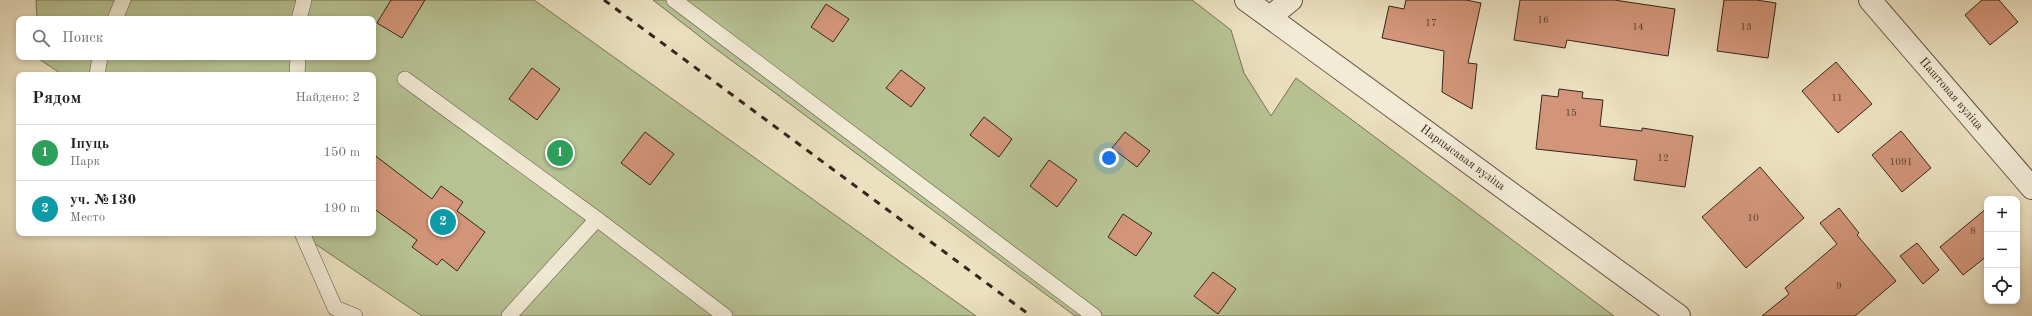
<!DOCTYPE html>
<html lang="ru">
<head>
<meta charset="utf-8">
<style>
	body { margin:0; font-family:"Old Standard TT",serif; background:#f6f6f6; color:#202124 }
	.controls { position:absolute; right:12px; bottom:12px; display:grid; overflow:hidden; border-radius:8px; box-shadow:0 2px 6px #0003 }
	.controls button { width:36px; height:36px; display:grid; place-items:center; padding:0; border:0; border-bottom:1px solid #e0e0e0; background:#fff; color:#202124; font:20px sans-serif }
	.you { position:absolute; left:1109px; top:158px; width:14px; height:14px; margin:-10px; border:3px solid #fff; border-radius:50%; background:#1a73e8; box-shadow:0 0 0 6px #1a73e833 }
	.badge { display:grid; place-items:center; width:26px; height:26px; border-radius:50%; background:#d93025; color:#fff; font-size:13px; font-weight:700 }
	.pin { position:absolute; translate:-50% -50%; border:2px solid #fff; box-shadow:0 1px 4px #0006 }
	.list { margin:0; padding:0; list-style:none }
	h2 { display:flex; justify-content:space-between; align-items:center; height:52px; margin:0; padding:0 16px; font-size:17px }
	h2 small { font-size:13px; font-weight:400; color:#757577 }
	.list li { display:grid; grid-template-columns:26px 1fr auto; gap:12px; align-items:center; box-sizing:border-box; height:56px; padding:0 16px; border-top:1px solid #e0e0e0 }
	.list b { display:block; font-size:15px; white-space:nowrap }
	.list p { margin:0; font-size:13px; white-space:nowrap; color:#757577 }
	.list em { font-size:13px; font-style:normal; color:#757577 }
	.icon { flex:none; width:22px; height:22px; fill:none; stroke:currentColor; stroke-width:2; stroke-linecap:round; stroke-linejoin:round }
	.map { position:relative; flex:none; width:2032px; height:316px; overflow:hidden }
	.search { position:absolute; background:#fff; box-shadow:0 2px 6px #0003; left:16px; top:16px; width:360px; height:44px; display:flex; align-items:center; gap:10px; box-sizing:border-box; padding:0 14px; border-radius:8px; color:#757577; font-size:15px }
	.panel { position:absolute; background:#fff; box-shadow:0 2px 6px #0003; left:16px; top:72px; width:360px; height:164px; border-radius:8px }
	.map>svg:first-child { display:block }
	.green { fill:#b7c293; stroke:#777457 }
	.building { fill:#d29579; stroke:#37251b }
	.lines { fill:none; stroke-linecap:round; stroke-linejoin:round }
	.lane-casing { stroke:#645444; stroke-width:16 }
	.street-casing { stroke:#645444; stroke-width:24 }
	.lane { stroke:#f2ebd6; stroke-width:15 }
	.street { stroke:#f2ebd6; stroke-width:22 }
	.rail { stroke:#37251b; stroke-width:3; stroke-dasharray:7 7; stroke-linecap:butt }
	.labels { text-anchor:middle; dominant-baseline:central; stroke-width:4; stroke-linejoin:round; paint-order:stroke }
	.number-label { font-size:10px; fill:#5e4132 }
	.street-label { font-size:12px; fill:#37251b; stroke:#f2ebd6 }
</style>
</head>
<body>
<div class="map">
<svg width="2032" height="316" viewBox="0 0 2032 316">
	<rect width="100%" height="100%" fill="#ebe0c0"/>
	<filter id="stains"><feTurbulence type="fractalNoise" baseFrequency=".005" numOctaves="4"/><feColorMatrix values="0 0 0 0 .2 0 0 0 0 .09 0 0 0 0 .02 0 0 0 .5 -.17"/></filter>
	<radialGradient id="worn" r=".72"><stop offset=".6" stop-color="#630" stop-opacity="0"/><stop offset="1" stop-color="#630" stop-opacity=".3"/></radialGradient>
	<!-- green -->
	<path class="green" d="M36,0H534L976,316H422L299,233H373V75H63L39,59V57H373V19H37Z
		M653,0H1192L1231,30L1244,73L1271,116L1296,78L1614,316H1075L712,46Z"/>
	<!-- building -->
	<path class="building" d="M391,0H425L402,38L377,23Z
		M1406,0H1466L1481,3L1468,63L1477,64L1472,109L1442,92L1444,51L1382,38L1389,6L1404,9Z
		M1520,0H1614L1675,9L1668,56L1567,40L1565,48L1514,40Z
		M1724,0H1756L1776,3L1768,58L1717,51Z
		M1982,0H1999L2018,22L1990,45L1965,15Z
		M826,4L849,19L833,42L811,27Z
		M1836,62L1872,104L1838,133L1802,91Z
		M532,68L560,89L537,120L509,99Z
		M901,70L925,88L911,107L886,88Z
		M1559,89L1583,92L1582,98L1603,100L1600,126L1642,131V128L1693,136L1685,187L1634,180L1637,160L1536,149L1542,95L1558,97Z
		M984,117L1012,139L999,157L970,135Z
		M1901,131L1931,168L1902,192L1872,155Z
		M645,132L674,154L650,185L621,163Z
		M1125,132L1150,151L1137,167L1112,148Z
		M373,154L432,199L441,186L463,202L457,211L485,232L457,271L442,259L437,265L412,247L417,240L373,208Z
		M1049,160L1077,180L1057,207L1030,186Z
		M1760,167L1804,218L1746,268L1702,217Z
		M1839,208L1859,233L1857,235L1896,281L1855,316H1762L1789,294L1785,288L1837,244L1820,223Z
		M1987,208V256L1963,275L1940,247Z
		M1123,214L1152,233L1136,256L1108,237Z
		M1917,243L1939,270L1923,284L1900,256Z
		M1213,272L1236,289L1218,314L1194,296Z"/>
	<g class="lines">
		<defs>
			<path id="lane" d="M674,0L1094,316
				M115,19L123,0
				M299,19L304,0
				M97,75L100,57
				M297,75L298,57
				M405,79L597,219L725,316
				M302,233L335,308L355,316
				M509,316L597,219"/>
			<g id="street">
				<path id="s1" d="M1246,0L1679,316"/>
				<path id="s2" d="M1870,0L2032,188"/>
				<path d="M1270,17L1291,0"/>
			</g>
		</defs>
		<!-- lane casing -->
		<use href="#lane" class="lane-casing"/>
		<!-- street casing -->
		<use href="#street" class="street-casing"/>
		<!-- lane -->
		<use href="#lane" class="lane"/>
		<!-- street -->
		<use href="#street" class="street"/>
		<!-- rail -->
		<path class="rail" d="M604,0L1031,316"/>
	</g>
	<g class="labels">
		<!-- number labels -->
		<g class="number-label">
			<text x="1543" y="20">16</text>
			<text x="1431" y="23">17</text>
			<text x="1638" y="27">14</text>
			<text x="1746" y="27">13</text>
			<text x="1837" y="98">11</text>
			<text x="1571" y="113">15</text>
			<text x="1663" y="158">12</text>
			<text x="1901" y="162">1091</text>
			<text x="1753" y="218">10</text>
			<text x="1973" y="231">8</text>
			<text x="1839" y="286">9</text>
		</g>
		<!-- street labels -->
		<g class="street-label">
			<text stroke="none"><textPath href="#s2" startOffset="124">Паштовая вуліца</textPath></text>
			<text stroke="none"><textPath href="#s1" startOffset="268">Нарцысавая вуліца</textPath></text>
		</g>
	</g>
	<rect width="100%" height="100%" filter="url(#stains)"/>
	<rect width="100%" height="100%" fill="url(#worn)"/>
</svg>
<div class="controls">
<button>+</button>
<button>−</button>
<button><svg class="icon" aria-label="locate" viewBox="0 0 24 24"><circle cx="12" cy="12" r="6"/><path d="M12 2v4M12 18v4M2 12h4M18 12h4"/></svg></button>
</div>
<div class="you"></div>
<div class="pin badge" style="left:560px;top:153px;background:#2e9e5b">1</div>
<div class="pin badge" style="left:443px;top:222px;background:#0f9aa8">2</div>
<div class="search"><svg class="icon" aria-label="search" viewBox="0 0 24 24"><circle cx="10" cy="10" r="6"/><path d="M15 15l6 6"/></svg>Поиск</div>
<section class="panel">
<h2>Рядом<small>Найдено: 2</small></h2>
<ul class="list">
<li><span class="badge" style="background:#2e9e5b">1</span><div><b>Іпуць</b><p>Парк</p></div><em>150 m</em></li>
<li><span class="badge" style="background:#0f9aa8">2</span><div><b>уч. №130</b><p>Место</p></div><em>190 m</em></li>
</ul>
</section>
</div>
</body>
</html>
